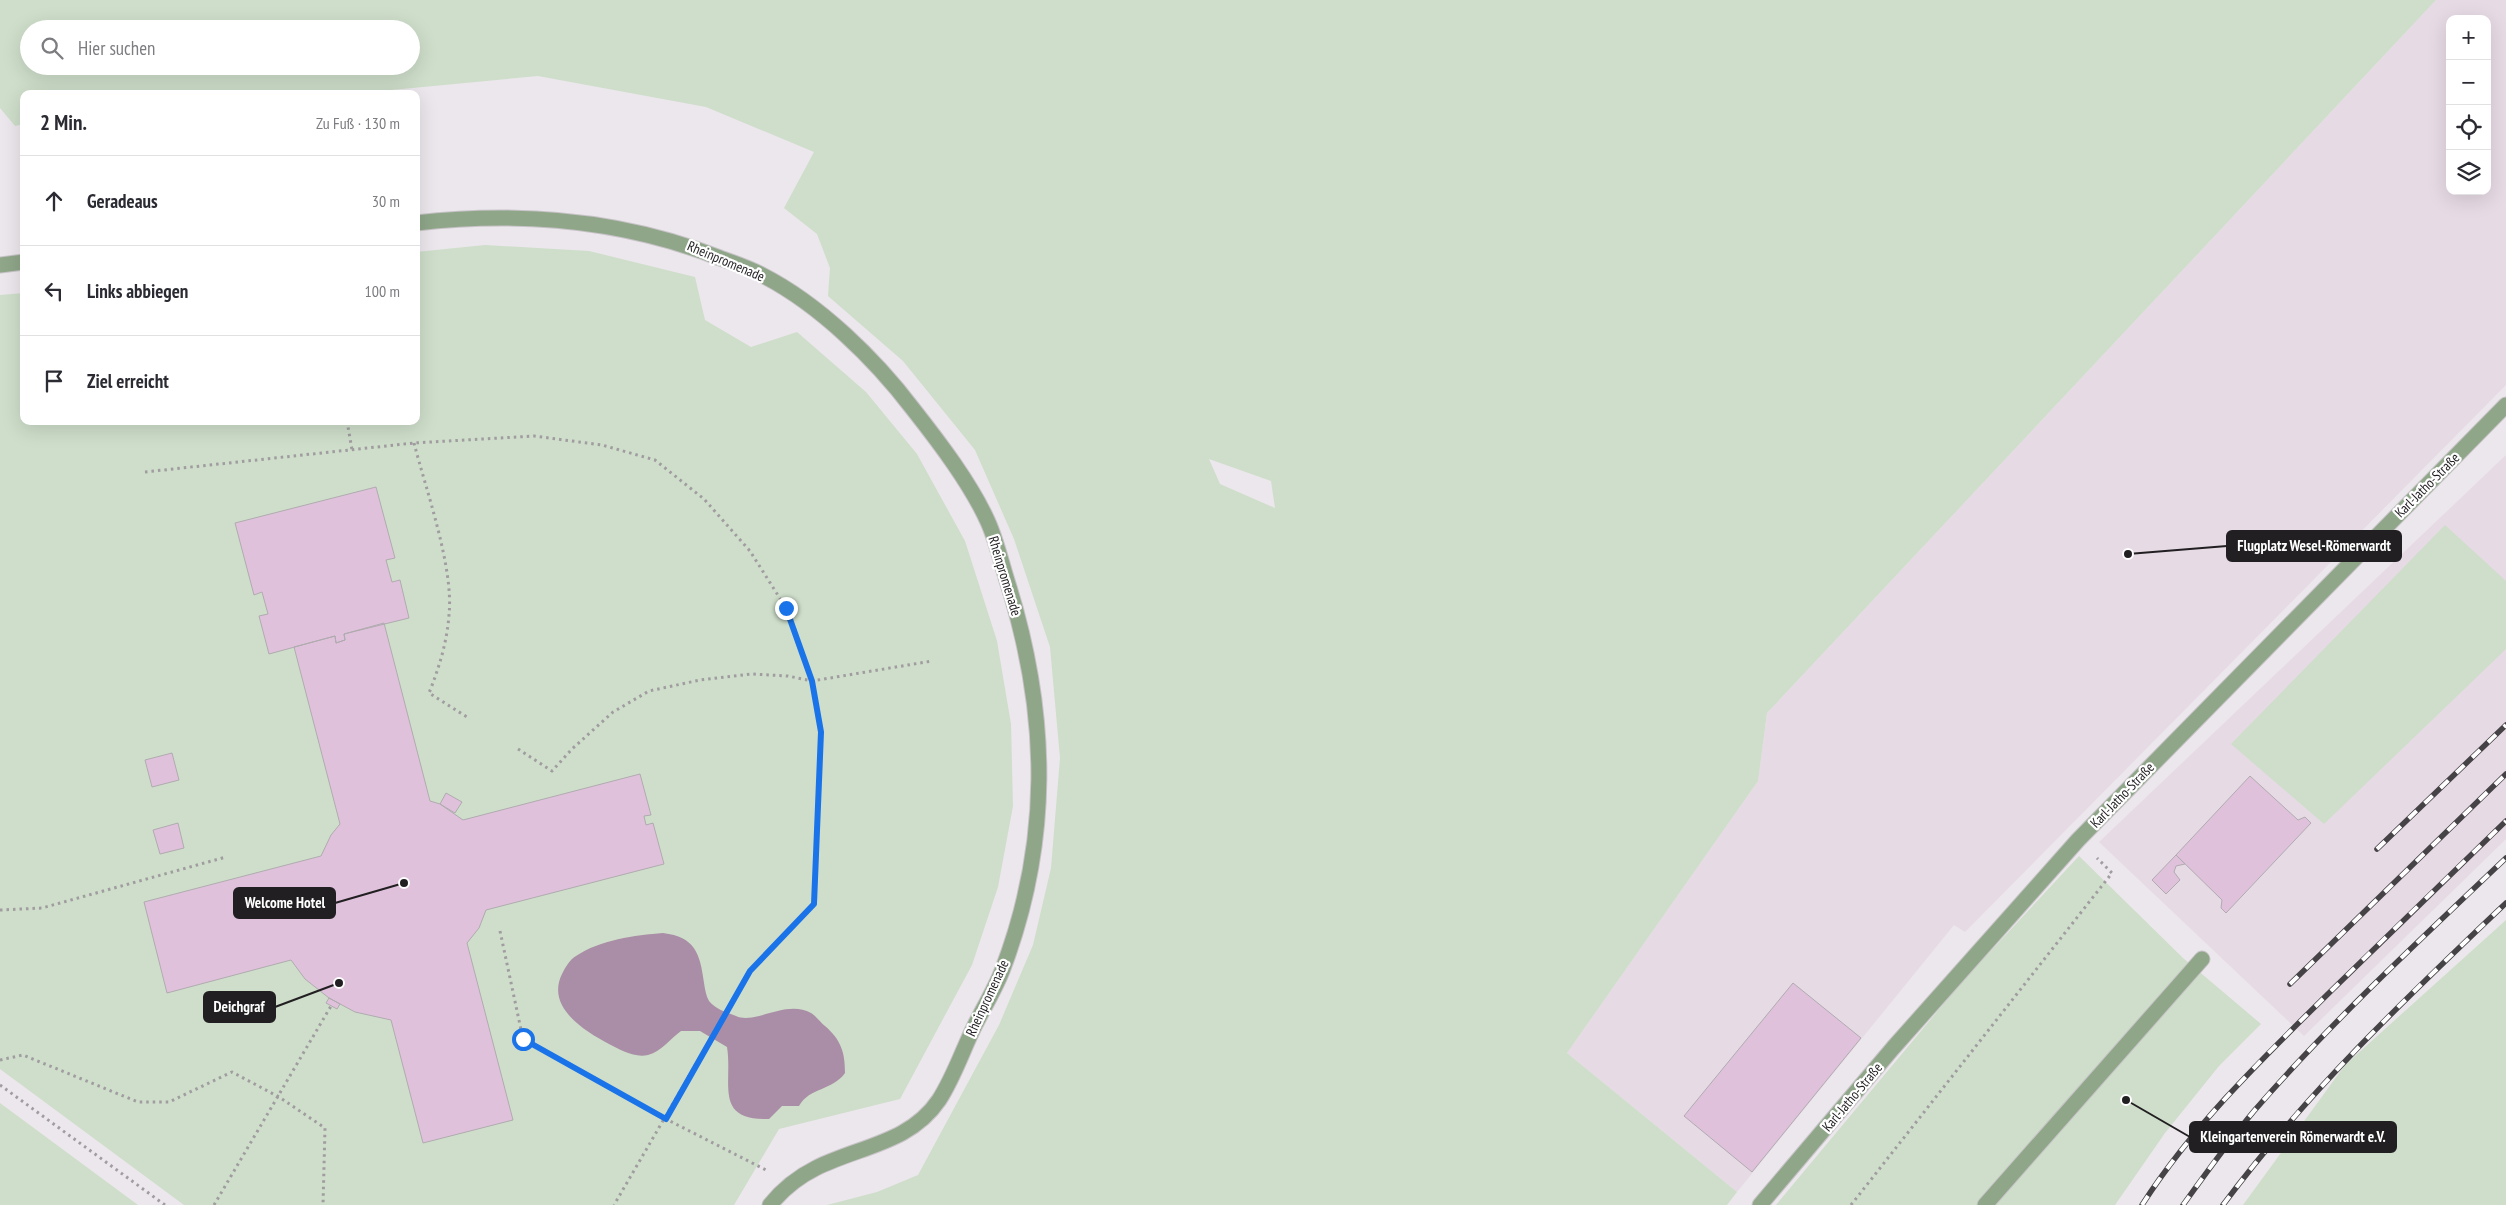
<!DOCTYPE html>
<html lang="de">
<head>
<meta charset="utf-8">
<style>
	body { margin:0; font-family:"PT Sans Narrow",sans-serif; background:#f7f7f7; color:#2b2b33 }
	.controls { position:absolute; right:15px; top:15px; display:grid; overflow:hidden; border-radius:10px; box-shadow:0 5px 20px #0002 }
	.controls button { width:45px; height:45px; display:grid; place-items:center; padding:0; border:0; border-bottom:1px solid #e1e1e2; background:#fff; color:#2b2b33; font:25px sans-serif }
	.stop { position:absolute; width:15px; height:15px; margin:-11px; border:4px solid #1a73e8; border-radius:50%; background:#fff }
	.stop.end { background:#1a73e8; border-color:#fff; box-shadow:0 1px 5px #0008 }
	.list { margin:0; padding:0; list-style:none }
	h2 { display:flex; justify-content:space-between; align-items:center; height:65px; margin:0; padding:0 20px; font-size:21px }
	h2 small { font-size:16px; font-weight:400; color:#7c7c81 }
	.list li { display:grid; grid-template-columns:32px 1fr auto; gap:15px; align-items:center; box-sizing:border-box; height:90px; padding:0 20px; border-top:1px solid #e1e1e2 }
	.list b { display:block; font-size:19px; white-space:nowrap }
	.list em { font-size:16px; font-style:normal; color:#7c7c81 }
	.icon { flex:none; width:28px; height:28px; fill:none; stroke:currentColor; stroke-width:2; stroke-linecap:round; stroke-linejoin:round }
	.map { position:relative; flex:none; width:2506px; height:1205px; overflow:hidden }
	.search { position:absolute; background:#fff; box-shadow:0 5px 20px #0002; left:20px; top:20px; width:400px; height:55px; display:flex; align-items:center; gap:12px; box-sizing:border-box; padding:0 18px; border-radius:28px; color:#7c7c81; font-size:19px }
	.panel { position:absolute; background:#fff; box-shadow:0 5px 20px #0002; left:20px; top:90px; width:400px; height:335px; border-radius:10px }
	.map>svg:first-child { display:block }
	.built { fill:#e6dae4; fill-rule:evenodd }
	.green { fill:#cedeca; fill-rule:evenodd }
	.water { fill:#aa8da6 }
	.building { fill:#dfc1db; stroke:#b0abaf }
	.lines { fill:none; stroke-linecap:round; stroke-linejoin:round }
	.minor-casing { stroke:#c7c3c7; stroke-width:17 }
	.path { stroke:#a09ca0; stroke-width:3; stroke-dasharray:2.5 4; stroke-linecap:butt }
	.minor { stroke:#8fa689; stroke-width:15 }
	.rail-casing { stroke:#464346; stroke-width:5.5 }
	.rail { stroke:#fff; stroke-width:4; stroke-dasharray:11; stroke-linecap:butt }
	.route { stroke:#1a73e8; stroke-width:6 }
	.labels { text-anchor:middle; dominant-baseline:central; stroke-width:4.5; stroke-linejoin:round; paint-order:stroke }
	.street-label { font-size:14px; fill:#211f21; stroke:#fff }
	.leader { fill:none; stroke:#211f21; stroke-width:2 }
	.callout-dot { fill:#211f21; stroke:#fff; stroke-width:2 }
	.callout { fill:#211f21; stroke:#211f21; stroke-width:2 }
	.callout-label { font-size:15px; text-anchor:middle; font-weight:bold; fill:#fff }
</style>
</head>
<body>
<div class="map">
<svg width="2506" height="1205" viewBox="0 0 2506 1205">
	<rect width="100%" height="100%" fill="#ece7ec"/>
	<!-- built -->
	<path class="built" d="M2436,0H2506V385L1965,932L1954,925L1737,1192L1567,1053L1758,781L1767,713ZM2450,19H2487V191H2450Z
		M2506,455V839L2304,1036L2099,842Z"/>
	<!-- green -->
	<path class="green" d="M0,0H2436L1767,713L1758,781L1567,1053L1737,1192L1727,1205H827L877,1192L918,1175L999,1025L1033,945L1051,868L1060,758L1050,647L1014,539L975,450L903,361L828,296L830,268L817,234L784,208L814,152L706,107L538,76L349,94H24V124L15,126L0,108ZM29,29H411V66H29ZM1209,459L1271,481L1275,508L1220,484Z
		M485,245L589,251L695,277L705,320L751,347L797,332L866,392L917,454L965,541L997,641L1011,724L1013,806L998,887L972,965L900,1099L779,1129L734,1205H184L0,1069V295L24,293V421H416V252Z
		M2445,525L2506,581V649L2324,824L2231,744Z
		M2079,856L2183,958L2261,1024L2219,1066L2165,1133L2115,1205H1776L1961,983Z
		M2506,920V1205H2243L2345,1065Z
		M0,1103L138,1205H0Z"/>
	<!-- water -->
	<path class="water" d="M663,933C695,937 700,953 704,983C705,989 706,996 709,1001C715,1009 728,1013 736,1016C755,1025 786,999 811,1013C816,1016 820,1022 825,1026C841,1040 845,1052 845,1073C832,1091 810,1087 799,1106H782L769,1119C713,1121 733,1083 727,1047L700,1031H681C670,1039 662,1051 648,1055C634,1058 621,1050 609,1044C583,1030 546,1007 562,974C565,968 570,959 576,956C600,940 635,935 663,933Z"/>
	<!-- building -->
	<path class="building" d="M376,487L395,558L386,560L392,582L400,580L409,618L344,634L345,640L336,643L335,636L269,654L259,616L268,614L262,592L254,595L235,523Z
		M384,623L430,801L440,804L463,820L640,774L651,815L644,816L646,825L653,823L664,864L486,910L479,928L467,943L513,1120L423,1143L391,1020L355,1012L329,998L305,979L291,960L167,993L144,902L321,856L331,835L340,824L294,647L335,636L336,643L345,640L344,634Z
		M172,753L179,780L152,787L145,760Z
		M2250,776L2298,820L2305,817L2311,823L2226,913L2221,908L2222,900L2176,855Z
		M446,793L462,802L455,813L440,804Z
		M178,823L184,848L160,854L153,830Z
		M2176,855L2185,864L2176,866L2174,872L2180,880L2166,894L2152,880Z
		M1793,983L1861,1038L1752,1172L1684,1116Z
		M329,998L340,1004L337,1009L326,1003Z"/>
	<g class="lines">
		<defs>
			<path id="minor" d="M416,223C520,211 623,220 720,258C734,263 749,268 762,275C819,304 875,359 913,409C939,442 971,484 988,522C997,542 1002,566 1009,587C1049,717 1051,843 1002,971C995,989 984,1007 975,1025C963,1049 954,1077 939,1100C910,1143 860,1146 816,1168C798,1177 782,1190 770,1205
				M0,265L24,262
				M1760,1205L1893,1048L2078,840L2506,405
				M1985,1205L2202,959"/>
		</defs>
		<!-- minor casing -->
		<use href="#minor" class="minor-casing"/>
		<!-- path -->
		<path class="path" d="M347,421L352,450
			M414,443C426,490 454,568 449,615C447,642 439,668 429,693L467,717
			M145,472L414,443L534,436L602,445L655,460L704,499L750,551L786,608L812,681L821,732L814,904L750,971L614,1205
			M518,749L552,771L572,749L613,712L649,691L700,680L752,674L788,676L812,681L932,661
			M0,910L42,908L226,857
			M500,931L523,1039L666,1119L766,1170
			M0,1060L23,1055L138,1102H169L232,1072L279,1097L325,1128L323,1205
			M0,1085L165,1205
			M214,1205L331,1006
			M1851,1205L2112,873L2097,858"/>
		<!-- minor -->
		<use href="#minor" class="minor"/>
		<defs>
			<path id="rail" d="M2377,849L2506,725
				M2290,984L2506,774
				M2142,1205C2194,1124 2264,1057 2332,990C2390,933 2448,877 2506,821
				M2183,1205C2206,1173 2229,1141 2254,1111C2332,1021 2420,940 2506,858
				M2223,1205C2308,1091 2404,1000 2506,903"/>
		</defs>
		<!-- rail casing -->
		<use href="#rail" class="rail-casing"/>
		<!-- rail -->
		<use href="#rail" class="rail"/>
	</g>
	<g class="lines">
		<!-- route -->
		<path class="route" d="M523,1039L666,1119L750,971L814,904L821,732L812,681L786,608"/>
	</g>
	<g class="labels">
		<!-- street labels -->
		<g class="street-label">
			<text transform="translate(726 261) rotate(23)">Rheinpromenade</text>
			<text transform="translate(2427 485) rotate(-45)">Karl-Jatho-Straße</text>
			<text transform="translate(1005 576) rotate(73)">Rheinpromenade</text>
			<text transform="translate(2122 795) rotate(-46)">Karl-Jatho-Straße</text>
			<text transform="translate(987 998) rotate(-65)">Rheinpromenade</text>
			<text transform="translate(1852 1097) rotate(-50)">Karl-Jatho-Straße</text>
		</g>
	</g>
	<!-- callouts -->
	<path class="leader" d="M2128 554L2227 546M404 883L335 903M339 983L275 1007M2126 1100L2190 1137"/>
	<g class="callout-dot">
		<circle cx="2128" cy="554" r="5"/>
		<circle cx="404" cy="883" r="5"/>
		<circle cx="339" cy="983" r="5"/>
		<circle cx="2126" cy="1100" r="5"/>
	</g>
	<g class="callout">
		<rect x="2227" y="531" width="174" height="30" rx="5"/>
		<rect x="234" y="888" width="101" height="30" rx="5"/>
		<rect x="204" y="992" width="71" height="30" rx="5"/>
		<rect x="2190" y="1122" width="206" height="30" rx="5"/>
	</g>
	<g class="callout-label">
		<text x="2314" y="551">Flugplatz Wesel-Römerwardt</text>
		<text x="285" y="908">Welcome Hotel</text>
		<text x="239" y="1012">Deichgraf</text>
		<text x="2293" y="1142">Kleingartenverein Römerwardt e.V.</text>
	</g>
</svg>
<div class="controls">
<button>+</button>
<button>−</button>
<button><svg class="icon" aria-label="locate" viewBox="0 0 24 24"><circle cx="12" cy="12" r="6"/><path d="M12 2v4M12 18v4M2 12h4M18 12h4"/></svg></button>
<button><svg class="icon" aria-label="layers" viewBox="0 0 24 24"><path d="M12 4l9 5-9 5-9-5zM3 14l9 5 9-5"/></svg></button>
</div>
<div class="stop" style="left:523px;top:1039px"></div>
<div class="stop end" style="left:786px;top:608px"></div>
<div class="search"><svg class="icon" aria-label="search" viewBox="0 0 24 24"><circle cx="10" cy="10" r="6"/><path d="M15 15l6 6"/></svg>Hier suchen</div>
<section class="panel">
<h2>2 Min.<small>Zu Fuß · 130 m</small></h2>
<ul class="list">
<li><svg class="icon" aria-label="ahead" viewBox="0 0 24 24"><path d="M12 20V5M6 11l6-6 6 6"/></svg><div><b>Geradeaus</b></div><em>30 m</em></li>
<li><svg class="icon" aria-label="left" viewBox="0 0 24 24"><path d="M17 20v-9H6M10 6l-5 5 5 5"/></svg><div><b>Links abbiegen</b></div><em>100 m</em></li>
<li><svg class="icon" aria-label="arrive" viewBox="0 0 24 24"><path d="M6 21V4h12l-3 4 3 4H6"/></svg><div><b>Ziel erreicht</b></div></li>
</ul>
</section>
</div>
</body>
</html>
